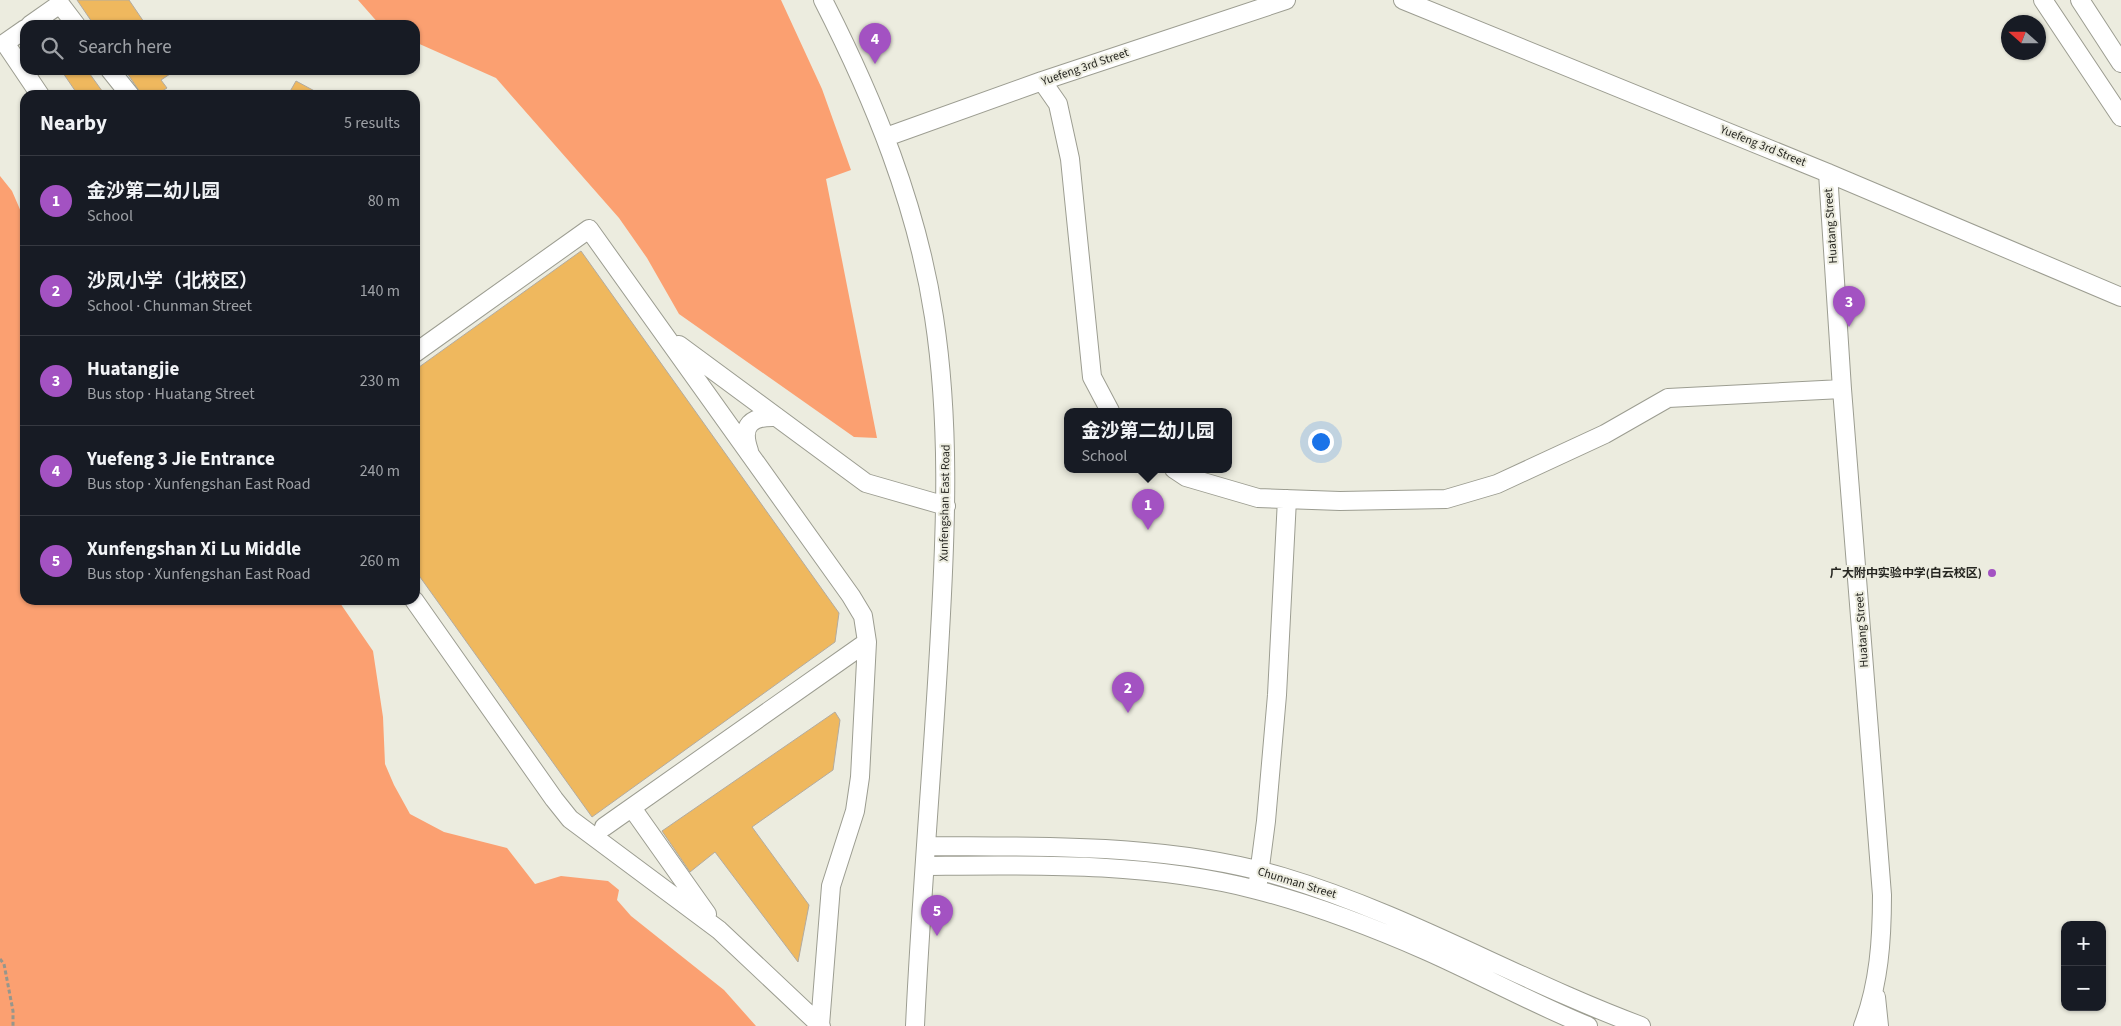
<!DOCTYPE html>
<html lang="en">
<head>
<meta charset="utf-8">
<style>
	body { margin:0; font-family:"Source Sans 3","Noto Sans SC",sans-serif; background:#20242c; color:#f1f3f6 }
	.controls { position:absolute; right:15px; bottom:15px; display:grid; overflow:hidden; border-radius:10px; box-shadow:0 1px 4px #0004 }
	.controls button { width:45px; height:45px; display:grid; place-items:center; padding:0; border:0; border-bottom:1px solid #363941; background:#171b24; color:#f1f3f6; font:25px sans-serif }
	.compass { position:absolute; left:2001px; top:15px; width:45px; height:45px; border-radius:50%; background:#171b24; box-shadow:0 1px 4px #0004; rotate:291deg }
	.you { position:absolute; left:1320px; top:441px; width:18px; height:18px; margin:-12px; border:4px solid #fff; border-radius:50%; background:#1a73e8; box-shadow:0 0 0 8px #1a73e833 }
	.badge { display:grid; place-items:center; width:32px; height:32px; border-radius:50%; background:#a352c2; color:#fff; font-size:16px; font-weight:700 }
	.pin { position:absolute; translate:-50% -41px; filter:drop-shadow(0 1px 2px #0008) }
	.pin::after { content:''; position:absolute; top:26px; width:18px; height:15px; background:inherit; clip-path:polygon(0 0,100% 0,50% 100%) }
	.popup { position:absolute; left:1064px; top:408px; width:168px; height:65px; box-sizing:border-box; display:grid; place-content:center; border-radius:10px; background:#171b24; filter:drop-shadow(0 1px 4px #0005); font-size:16px; white-space:nowrap; color:#9ea1a6 }
	.popup b { font-size:19px; color:#f1f3f6 }
	.popup::after { content:''; position:absolute; left:50%; top:100%; margin-left:-10px; border:10px solid transparent; border-top-color:#171b24 }
	.list { margin:0; padding:0; list-style:none }
	h2 { display:flex; justify-content:space-between; align-items:center; height:65px; margin:0; padding:0 20px; font-size:21px }
	h2 small { font-size:16px; font-weight:400; color:#9ea1a6 }
	.list li { display:grid; grid-template-columns:32px 1fr auto; gap:15px; align-items:center; box-sizing:border-box; height:90px; padding:0 20px; border-top:1px solid #363941 }
	.list b { display:block; font-size:19px; white-space:nowrap }
	.list p { margin:0; font-size:16px; white-space:nowrap; color:#9ea1a6 }
	.list em { font-size:16px; font-style:normal; color:#9ea1a6 }
	.icon { flex:none; width:28px; height:28px; fill:none; stroke:currentColor; stroke-width:2; stroke-linecap:round; stroke-linejoin:round }
	.map { position:relative; flex:none; width:2121px; height:1026px; overflow:hidden }
	.search { position:absolute; background:#171b24; box-shadow:0 1px 4px #0004; left:20px; top:20px; width:400px; height:55px; display:flex; align-items:center; gap:12px; box-sizing:border-box; padding:0 18px; border-radius:15px; color:#9ea1a6; font-size:19px }
	.panel { position:absolute; background:#171b24; box-shadow:0 1px 4px #0004; left:20px; top:90px; width:400px; height:515px; border-radius:15px }
	.map>svg:first-child { display:block }
	.forest { fill:#fba071 }
	.building { fill:#efb85e; stroke:#b2aba0 }
	.lines { fill:none; stroke-linecap:round; stroke-linejoin:round }
	.minor-casing { stroke:#9c9d91; stroke-width:20 }
	.path { stroke:#96968c; stroke-width:3; stroke-dasharray:4 2.5; stroke-linecap:butt }
	.minor { stroke:#fff; stroke-width:18 }
	.poi-dot { fill:#a352c2; stroke:#ececdf; stroke-width:2 }
	.labels { text-anchor:middle; dominant-baseline:central; stroke-width:4; stroke-linejoin:round; paint-order:stroke }
	.street-label { font-size:12px; fill:#262621; stroke:#ececdf }
	.poi-label { font-size:12px; font-weight:bold; fill:#262621; stroke:#ececdf; text-anchor:end }
</style>
</head>
<body>
<div class="map">
<svg width="2121" height="1026" viewBox="0 0 2121 1026">
	<rect width="100%" height="100%" fill="#ececdf"/>
	<!-- forest -->
	<path class="forest" d="M358,0H781L822,89L851,170L826,179L877,438L854,437L679,314L647,258L619,218L496,78L415,42V25H380Z
		M0,176L12,191L25,221V600H338L373,651L383,717L385,764L394,785L410,814L444,832L507,848L535,884L561,876L608,881L619,890L617,900L631,916L724,990L756,1026H0Z"/>
	<!-- building -->
	<path class="building" d="M77,0H129L146,25H94Z
		M61,70H87L105,95H78Z
		M125,70H176L161,80L167,88L156,95H142Z
		M296,81L322,95H288Z
		M581,251L839,613L835,642L592,817L415,570V370Z
		M835,712L840,720L833,770L752,827L809,905L798,962L715,852L690,872L662,831Z"/>
	<g class="lines">
		<defs>
			<path id="minor" d="M823,0C874,100 917,205 934,317C950,422 946,526 940,632C933,763 921,895 915,1026
				M1403,0L1828,173L2121,297
				M2043,0L2121,117
				M2080,0L2121,63
				M30,25L60,4L76,25
				M25,29L5,43L40,95
				M110,70L130,95
				M1042,81L1058,104L1070,159L1092,377L1110,411
				M886,137L1042,81L1286,0
				M1828,173L1842,389L1882,895C1882,940 1879,984 1863,1026
				M679,345L866,483L946,506
				M415,353L589,229L851,596L863,616L867,642L860,777L855,811L831,886L820,1025
				M749,451C740,425 751,416 777,417
				M1174,469L1186,477L1258,498L1340,501L1446,499L1497,484L1605,434L1668,398L1842,389
				M414,600L554,799L570,819L719,930L821,1026
				M632,808L707,914
				M604,827L867,642
				M927,846C1046,847 1167,843 1283,877C1407,914 1520,981 1641,1026
				M926,866C1036,865 1149,862 1257,890C1315,905 1372,927 1427,951C1481,975 1534,1004 1588,1026
				M1258,882L1266,821L1277,695L1287,499
				M1876,997L1879,1026"/>
		</defs>
		<!-- minor casing -->
		<use href="#minor" class="minor-casing"/>
		<!-- path -->
		<path class="path" d="M0,959L4,964L13,1011V1026"/>
		<!-- minor -->
		<use href="#minor" class="minor"/>
	</g>
	<!-- markers -->
	<circle class="poi-dot" cx="1992" cy="573" r="5"/>
	<g class="labels">
		<!-- street labels -->
		<g class="street-label">
			<text transform="translate(1085 67) rotate(-19)">Yuefeng 3rd Street</text>
			<text transform="translate(1763 146) rotate(22)">Yuefeng 3rd Street</text>
			<text transform="translate(1831 226) rotate(-94)">Huatang Street</text>
			<text transform="translate(945 503) rotate(-89)">Xunfengshan East Road</text>
			<text transform="translate(1862 630) rotate(-94)">Huatang Street</text>
			<text transform="translate(1297 883) rotate(17)">Chunman Street</text>
		</g>
		<!-- poi labels -->
		<g class="poi-label">
			<text x="1982" y="573">广大附中实验中学(白云校区)</text>
		</g>
	</g>
</svg>
<div class="controls">
<button>+</button>
<button>−</button>
</div>
<svg class="compass" viewBox="-18 -18 36 36"><path d="M0-13l5 13h-10z" fill="#e53935"/><path d="M0 13l5-13h-10z" fill="#9ea1a6"/></svg>
<div class="you"></div>
<div class="pin badge" style="left:1148px;top:530px">1</div>
<div class="popup"><b>金沙第二幼儿园</b>School</div>
<div class="pin badge" style="left:1128px;top:713px">2</div>
<div class="pin badge" style="left:1849px;top:327px">3</div>
<div class="pin badge" style="left:875px;top:64px">4</div>
<div class="pin badge" style="left:937px;top:936px">5</div>
<div class="search"><svg class="icon" aria-label="search" viewBox="0 0 24 24"><circle cx="10" cy="10" r="6"/><path d="M15 15l6 6"/></svg>Search here</div>
<section class="panel">
<h2>Nearby<small>5 results</small></h2>
<ul class="list">
<li><span class="badge">1</span><div><b>金沙第二幼儿园</b><p>School</p></div><em>80 m</em></li>
<li><span class="badge">2</span><div><b>沙凤小学（北校区）</b><p>School · Chunman Street</p></div><em>140 m</em></li>
<li><span class="badge">3</span><div><b>Huatangjie</b><p>Bus stop · Huatang Street</p></div><em>230 m</em></li>
<li><span class="badge">4</span><div><b>Yuefeng 3 Jie Entrance</b><p>Bus stop · Xunfengshan East Road</p></div><em>240 m</em></li>
<li><span class="badge">5</span><div><b>Xunfengshan Xi Lu Middle</b><p>Bus stop · Xunfengshan East Road</p></div><em>260 m</em></li>
</ul>
</section>
</div>
</body>
</html>
